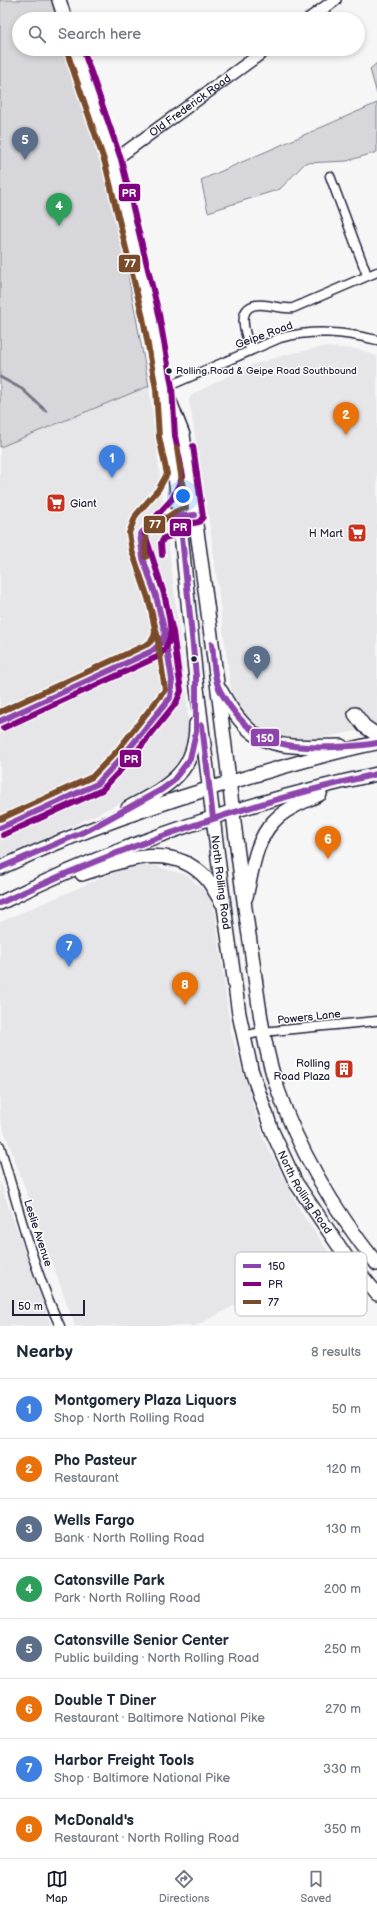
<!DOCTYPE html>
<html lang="en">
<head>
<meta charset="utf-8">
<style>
	body { margin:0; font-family:"Balsamiq Sans",sans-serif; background:#f2f2f3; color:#1f2937 }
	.scale { position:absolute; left:12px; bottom:10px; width:73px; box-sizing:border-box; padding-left:4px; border:2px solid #22223b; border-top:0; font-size:11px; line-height:14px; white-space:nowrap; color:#22223b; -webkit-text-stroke:3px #fff; paint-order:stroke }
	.you { position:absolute; left:183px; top:496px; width:14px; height:14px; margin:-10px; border:3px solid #fff; border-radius:50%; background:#1a73e8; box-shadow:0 0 0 6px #1a73e833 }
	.badge { display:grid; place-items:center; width:26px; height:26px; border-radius:50%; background:#111827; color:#fff; font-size:13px; font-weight:700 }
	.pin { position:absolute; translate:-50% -33px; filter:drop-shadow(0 1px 2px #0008) }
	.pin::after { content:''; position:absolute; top:21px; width:14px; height:12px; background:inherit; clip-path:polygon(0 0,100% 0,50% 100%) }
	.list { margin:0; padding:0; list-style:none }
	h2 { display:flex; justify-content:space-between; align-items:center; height:52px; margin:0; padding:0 16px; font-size:17px }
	h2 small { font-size:13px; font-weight:400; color:#747a83 }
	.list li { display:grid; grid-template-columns:26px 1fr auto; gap:12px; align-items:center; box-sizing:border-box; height:60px; padding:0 16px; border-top:1px solid #e0e1e3 }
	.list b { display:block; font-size:15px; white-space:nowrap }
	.list p { margin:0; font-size:13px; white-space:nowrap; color:#747a83 }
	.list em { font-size:13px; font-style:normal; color:#747a83 }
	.icon { flex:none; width:22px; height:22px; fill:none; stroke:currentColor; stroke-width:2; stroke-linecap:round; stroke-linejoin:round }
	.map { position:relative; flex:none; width:377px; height:1326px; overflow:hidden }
	.search { position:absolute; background:#fff; box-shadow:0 2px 6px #0003; left:12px; right:12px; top:12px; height:44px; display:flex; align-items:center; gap:10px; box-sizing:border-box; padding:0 14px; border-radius:22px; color:#747a83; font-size:15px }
	.sheet { height:532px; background:#fff }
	nav { display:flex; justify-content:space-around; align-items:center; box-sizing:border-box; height:56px; border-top:1px solid #e0e1e3; background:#fff; font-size:11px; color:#747a83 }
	nav a { display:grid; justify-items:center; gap:2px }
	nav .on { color:#111827 }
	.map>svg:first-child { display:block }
	.built { fill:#e6e6e9 }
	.green { fill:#d7d7db; stroke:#7c7c8b }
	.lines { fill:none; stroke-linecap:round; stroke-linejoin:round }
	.stream { stroke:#767685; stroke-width:3 }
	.street-casing { stroke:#22223b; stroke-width:11 }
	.secondary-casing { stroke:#22223b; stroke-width:14 }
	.primary-casing { stroke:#22223b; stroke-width:16 }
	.street { stroke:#fff; stroke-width:8 }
	.secondary { stroke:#fff; stroke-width:11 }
	.primary { stroke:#fff; stroke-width:13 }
	.bus-1-casing { stroke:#fff; stroke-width:9 }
	.bus-2-casing { stroke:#fff; stroke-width:9 }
	.bus-3-casing { stroke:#fff; stroke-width:9 }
	.bus-1 { stroke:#8e44ad; stroke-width:6 }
	.bus-2 { stroke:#800080; stroke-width:6 }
	.bus-3 { stroke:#7a4b2a; stroke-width:6 }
	.bus-dot { fill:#22223b; stroke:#fff; stroke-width:1.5 }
	.labels { text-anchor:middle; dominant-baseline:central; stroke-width:3; stroke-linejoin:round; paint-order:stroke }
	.bus-label { font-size:10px; fill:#22223b; stroke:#fff; text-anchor:start }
	.street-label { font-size:11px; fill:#22223b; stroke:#fff }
	.poi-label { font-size:11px; fill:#22223b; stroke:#fff; text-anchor:end }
	.key { fill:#fff; stroke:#bdbdc4; stroke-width:1 }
	.key-label { font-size:11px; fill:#22223b }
	.line-badge { stroke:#fff; stroke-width:1.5 }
	.badge-label { font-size:11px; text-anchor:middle; font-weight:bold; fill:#fff }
</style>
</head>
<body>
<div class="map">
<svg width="377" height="1326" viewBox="0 0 377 1326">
	<rect width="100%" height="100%" fill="#f6f6f7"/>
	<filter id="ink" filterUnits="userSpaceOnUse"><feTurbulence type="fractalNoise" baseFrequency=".025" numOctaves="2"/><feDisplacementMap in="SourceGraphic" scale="8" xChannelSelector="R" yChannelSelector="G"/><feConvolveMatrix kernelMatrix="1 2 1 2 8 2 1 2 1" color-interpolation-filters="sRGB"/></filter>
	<g filter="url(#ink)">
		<!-- built -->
		<path class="built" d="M323,347L357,349L377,356V727L305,741L277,737L262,729L247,717L238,705L231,690L211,534L189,399L193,394L246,367L288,354Z
			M149,386L187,698L189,729L185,749L169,775L148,790L0,860V447Z
			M152,865L187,875L208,894L212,903L215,912L231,1034L264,1140L301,1212L330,1254L196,1326H75L0,1119V922L115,872L130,867Z
			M0,1182L51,1326H0Z"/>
		<!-- green -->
		<path class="green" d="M0,0H53L60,19H19V49H70L97,133L126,265L149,386L0,447Z
			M377,63V94L370,69Z
			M377,103V152L347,161L305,163L280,189L208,212L201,180Z"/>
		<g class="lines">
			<!-- stream -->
			<path class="stream" d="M0,377L22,389L46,411"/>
			<defs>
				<path id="street" d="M330,176L367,275
					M251,350C245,334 233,302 264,305C275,306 282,309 293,308L377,272
					M164,388L280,338C313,329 344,332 377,340
					M243,1036L262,1032L377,1021
					M0,1146C18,1206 33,1269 60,1326"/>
				<g id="secondary">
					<path d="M309,19L335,0"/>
					<path id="s1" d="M113,161L267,49"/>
				</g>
				<g id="primary">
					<path d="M59,0L65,19"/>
					<path id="s2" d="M75,49L113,161L133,238L151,316L164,388L167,437L175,475L196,680L224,906L239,1014L251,1069L272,1131L296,1183L347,1258L377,1294"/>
					<path d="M169,399L183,435L187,463C198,536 208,610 217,683C228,765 236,848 248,929C257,983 260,1038 278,1090C300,1154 335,1211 377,1264"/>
					<path d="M221,691C254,752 278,747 341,746"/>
					<path d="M355,714L364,726L377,735"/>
					<path d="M128,808C167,787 196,773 196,724"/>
					<path d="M0,868C79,831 161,802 245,778C288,765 332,752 377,743"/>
					<path d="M82,874C122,861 171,840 206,878C212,885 217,895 222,903"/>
					<path d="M246,897C252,872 255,840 274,821C286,808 304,802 320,794"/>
					<path d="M0,903C119,844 247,802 377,774"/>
				</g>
			</defs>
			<!-- street casing -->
			<use href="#street" class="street-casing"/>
			<!-- secondary casing -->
			<use href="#secondary" class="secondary-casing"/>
			<!-- primary casing -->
			<use href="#primary" class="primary-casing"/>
			<!-- street -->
			<use href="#street" class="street"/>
			<!-- secondary -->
			<use href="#secondary" class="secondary"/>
			<!-- primary -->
			<use href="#primary" class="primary"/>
			<defs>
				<path id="bus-1" d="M212,644C214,658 213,673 218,686C221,694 227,702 232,709C258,746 293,749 335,747C349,746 363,746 377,743
					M0,721L152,651L161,643L165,633
					M202,725L213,818
					M0,828L97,784L123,756L170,698L172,680L164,629L156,596L143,558L140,534L159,518L195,515
					M0,868L88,830L161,790L172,782L190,759L196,732V676L180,517
					M0,903C123,845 244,804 377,774"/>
				<path id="bus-2" d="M162,555L161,543L164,538L171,536L183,525L199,522L203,517L193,446
					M3,728L157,657C173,644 172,631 168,612
					M3,835L102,790L129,761L176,703L181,691L173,632L164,594L145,534L150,523L172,499L183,476L175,436L172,387L159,314L121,159L83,49"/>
				<path id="bus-3" d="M146,557C145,545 143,531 155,524C158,522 161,522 164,520C172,514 176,510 186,508L177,448
					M0,712L148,644C158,636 155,628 152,616
					M0,819L92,777L117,751L165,690L157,634L148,598L132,551L129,533L136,515L158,490L167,474L159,437L156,389L143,318L105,163L67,52"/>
			</defs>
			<!-- bus-1 casing -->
			<use href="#bus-1" class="bus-1-casing"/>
			<!-- bus-2 casing -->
			<use href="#bus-2" class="bus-2-casing"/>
			<!-- bus-3 casing -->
			<use href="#bus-3" class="bus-3-casing"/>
			<!-- bus-1 -->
			<use href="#bus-1" class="bus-1"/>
			<!-- bus-2 -->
			<use href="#bus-2" class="bus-2"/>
			<!-- bus-3 -->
			<use href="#bus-3" class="bus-3"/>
		</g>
	</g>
	<!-- icons -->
	<defs>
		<symbol id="supermarket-square" viewBox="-11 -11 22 22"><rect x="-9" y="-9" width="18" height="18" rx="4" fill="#c8321e" stroke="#fff"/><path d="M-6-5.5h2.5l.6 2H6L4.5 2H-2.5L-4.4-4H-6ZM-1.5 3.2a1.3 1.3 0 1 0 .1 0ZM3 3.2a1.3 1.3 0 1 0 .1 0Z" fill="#fff"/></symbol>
		<symbol id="building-square" viewBox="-11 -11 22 22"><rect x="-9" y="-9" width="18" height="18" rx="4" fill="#c8321e" stroke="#fff"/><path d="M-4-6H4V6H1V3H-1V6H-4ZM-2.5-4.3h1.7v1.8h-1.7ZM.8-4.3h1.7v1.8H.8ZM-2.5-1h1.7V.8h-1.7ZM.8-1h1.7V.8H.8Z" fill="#fff"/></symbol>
	</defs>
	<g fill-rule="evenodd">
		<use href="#supermarket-square" x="45" y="492" width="22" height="22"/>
		<use href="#supermarket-square" x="346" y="522" width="22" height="22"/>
		<use href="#building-square" x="333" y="1058" width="22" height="22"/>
	</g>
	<!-- markers -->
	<g class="bus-dot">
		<circle cx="169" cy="371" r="3.5"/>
		<circle cx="194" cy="659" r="3.5"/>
	</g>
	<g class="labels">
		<!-- bus labels -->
		<g class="bus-label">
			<text x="176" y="371">Rolling Road &amp; Geipe Road Southbound</text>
		</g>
		<!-- street labels -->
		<g class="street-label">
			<text stroke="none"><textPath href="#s1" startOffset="95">Old Frederick Road</textPath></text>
			<text transform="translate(264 335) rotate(-20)">Geipe Road</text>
			<text stroke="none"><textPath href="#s2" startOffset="849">North Rolling Road</textPath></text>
			<text transform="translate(309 1017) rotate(-6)">Powers Lane</text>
			<text stroke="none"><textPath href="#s2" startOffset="1173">North Rolling Road</textPath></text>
			<text transform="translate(38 1233) rotate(72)">Leslie Avenue</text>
		</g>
		<!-- poi labels -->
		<g class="poi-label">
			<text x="70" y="503" text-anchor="start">Giant</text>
			<text x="343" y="533">H Mart</text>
			<text x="330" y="1063">Rolling<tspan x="330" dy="13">Road Plaza</tspan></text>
		</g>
	</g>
	<!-- legend -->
	<rect x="235" y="1252" width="132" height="64" rx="6" class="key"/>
	<rect x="243" y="1264" width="18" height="4" fill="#8e44ad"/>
	<rect x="243" y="1282" width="18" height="4" fill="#800080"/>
	<rect x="243" y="1300" width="18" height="4" fill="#7a4b2a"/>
	<g class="key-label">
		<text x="268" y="1270">150</text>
		<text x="268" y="1288">PR</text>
		<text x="268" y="1306">77</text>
	</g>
	<g class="line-badge">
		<rect x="118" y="183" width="23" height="19" rx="4" fill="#800080"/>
		<rect x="118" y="254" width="23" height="19" rx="4" fill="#7a4b2a"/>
		<rect x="143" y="515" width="23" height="19" rx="4" fill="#7a4b2a"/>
		<rect x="169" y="518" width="23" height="19" rx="4" fill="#800080"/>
		<rect x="250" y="728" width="30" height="19" rx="4" fill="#8e44ad"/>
		<rect x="119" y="749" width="23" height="19" rx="4" fill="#800080"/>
	</g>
	<g class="badge-label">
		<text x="129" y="197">PR</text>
		<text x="130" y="267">77</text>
		<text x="155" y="528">77</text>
		<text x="180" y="531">PR</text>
		<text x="265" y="742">150</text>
		<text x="131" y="763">PR</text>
	</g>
</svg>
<div class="scale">50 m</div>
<div class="you"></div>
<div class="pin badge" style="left:112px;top:478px;background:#3f7fe0">1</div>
<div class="pin badge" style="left:346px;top:435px;background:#e8710a">2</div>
<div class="pin badge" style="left:257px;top:679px;background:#5c6f8a">3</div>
<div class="pin badge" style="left:59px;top:226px;background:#2e9e5b">4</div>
<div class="pin badge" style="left:25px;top:160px;background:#5c6f8a">5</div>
<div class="pin badge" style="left:328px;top:859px;background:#e8710a">6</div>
<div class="pin badge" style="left:69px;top:967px;background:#3f7fe0">7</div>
<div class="pin badge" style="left:185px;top:1005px;background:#e8710a">8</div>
<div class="search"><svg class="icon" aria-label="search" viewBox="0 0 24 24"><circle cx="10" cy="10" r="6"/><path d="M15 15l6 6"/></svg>Search here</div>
</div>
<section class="sheet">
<h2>Nearby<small>8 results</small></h2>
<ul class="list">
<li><span class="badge" style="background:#3f7fe0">1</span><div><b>Montgomery Plaza Liquors</b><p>Shop · North Rolling Road</p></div><em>50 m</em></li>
<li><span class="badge" style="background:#e8710a">2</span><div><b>Pho Pasteur</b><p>Restaurant</p></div><em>120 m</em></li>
<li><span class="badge" style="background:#5c6f8a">3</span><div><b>Wells Fargo</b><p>Bank · North Rolling Road</p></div><em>130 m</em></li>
<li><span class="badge" style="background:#2e9e5b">4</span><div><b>Catonsville Park</b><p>Park · North Rolling Road</p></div><em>200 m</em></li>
<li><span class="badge" style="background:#5c6f8a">5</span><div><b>Catonsville Senior Center</b><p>Public building · North Rolling Road</p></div><em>250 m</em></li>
<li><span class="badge" style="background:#e8710a">6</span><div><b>Double T Diner</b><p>Restaurant · Baltimore National Pike</p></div><em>270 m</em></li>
<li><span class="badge" style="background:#3f7fe0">7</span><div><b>Harbor Freight Tools</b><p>Shop · Baltimore National Pike</p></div><em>330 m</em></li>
<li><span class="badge" style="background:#e8710a">8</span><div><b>McDonald's</b><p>Restaurant · North Rolling Road</p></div><em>350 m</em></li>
</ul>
</section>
<nav>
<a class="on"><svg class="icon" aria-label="map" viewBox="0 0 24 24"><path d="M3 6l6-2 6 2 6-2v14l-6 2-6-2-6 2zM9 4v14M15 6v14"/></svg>Map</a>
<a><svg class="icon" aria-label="directions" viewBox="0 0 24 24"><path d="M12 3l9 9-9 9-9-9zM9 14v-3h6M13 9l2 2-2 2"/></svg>Directions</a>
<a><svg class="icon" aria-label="saved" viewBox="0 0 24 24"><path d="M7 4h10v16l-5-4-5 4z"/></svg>Saved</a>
</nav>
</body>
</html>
